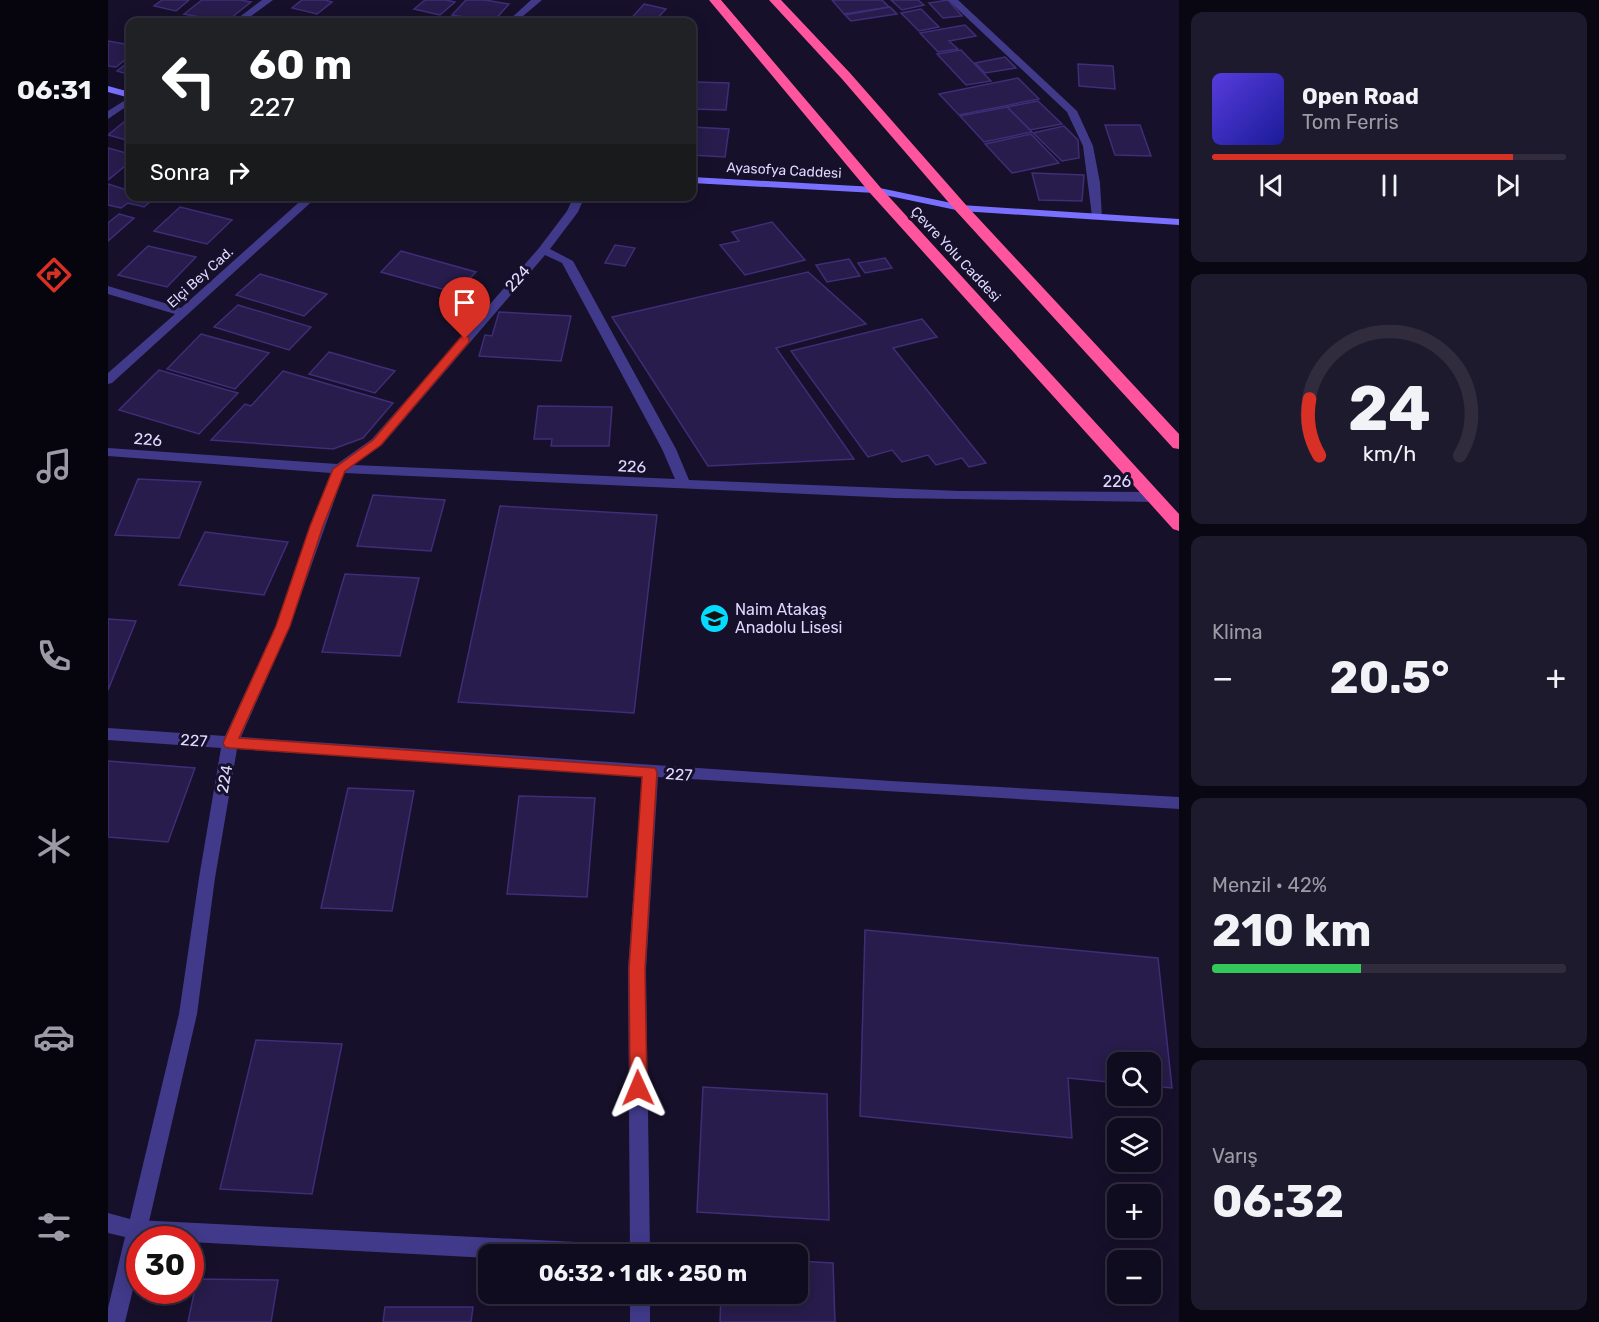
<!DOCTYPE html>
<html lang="tr">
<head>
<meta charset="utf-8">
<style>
	body { margin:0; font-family:Rubik,sans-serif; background:#1e1a2d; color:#f1f3f6; height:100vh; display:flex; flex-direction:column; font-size:22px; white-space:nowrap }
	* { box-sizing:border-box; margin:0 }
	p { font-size:20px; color:#9c9ba5 }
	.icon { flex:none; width:33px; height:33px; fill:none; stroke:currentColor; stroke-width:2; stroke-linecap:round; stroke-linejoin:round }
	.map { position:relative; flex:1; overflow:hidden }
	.sheet { display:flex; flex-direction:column; gap:12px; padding:12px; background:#090712; width:420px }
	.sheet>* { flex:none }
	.banner { position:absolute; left:18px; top:18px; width:570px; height:183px; border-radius:12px; box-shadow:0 3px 15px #0003,0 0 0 2px #302c3e; background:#202124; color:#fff; overflow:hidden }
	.tools { position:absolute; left:999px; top:1052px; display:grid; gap:12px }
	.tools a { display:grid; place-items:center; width:54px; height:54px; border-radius:12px; background:#100c20; box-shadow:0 3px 15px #0003,0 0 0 2px #302c3e; font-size:30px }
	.speed { position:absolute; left:18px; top:1226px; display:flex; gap:12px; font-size:30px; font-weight:700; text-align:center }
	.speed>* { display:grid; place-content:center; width:78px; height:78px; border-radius:50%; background:#100c20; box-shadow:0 3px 15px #0003,0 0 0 2px #302c3e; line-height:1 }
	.speed .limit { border:9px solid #d22; background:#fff; color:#111 }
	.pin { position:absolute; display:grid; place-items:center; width:51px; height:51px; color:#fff; margin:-62px -26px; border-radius:50% 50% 50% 0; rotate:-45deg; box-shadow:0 0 6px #0007 }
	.pin .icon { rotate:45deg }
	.me { position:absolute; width:66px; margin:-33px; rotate:359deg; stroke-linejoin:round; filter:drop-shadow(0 0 4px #0008) }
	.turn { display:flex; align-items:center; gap:21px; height:126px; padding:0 24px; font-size:27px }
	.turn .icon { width:78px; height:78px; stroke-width:2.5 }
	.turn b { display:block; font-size:42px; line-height:51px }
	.then { display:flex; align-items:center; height:57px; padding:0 24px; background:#0003; gap:12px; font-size:22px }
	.big { font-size:45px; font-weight:700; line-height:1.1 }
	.sheet .widget { flex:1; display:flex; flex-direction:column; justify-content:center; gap:9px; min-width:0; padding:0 21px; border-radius:12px; background:#1e1a2d }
	.sheet .dial { align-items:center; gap:0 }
	.dial svg { height:156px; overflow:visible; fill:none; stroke:#302c3e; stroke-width:7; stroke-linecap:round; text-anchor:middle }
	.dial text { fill:#f1f3f6; stroke:none }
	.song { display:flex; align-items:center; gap:18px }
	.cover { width:72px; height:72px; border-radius:9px; background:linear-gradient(135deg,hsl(250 70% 55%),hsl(240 70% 35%)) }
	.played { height:6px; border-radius:3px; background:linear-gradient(90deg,#d93025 85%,#302c3e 85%) }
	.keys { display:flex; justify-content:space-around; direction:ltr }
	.heat { display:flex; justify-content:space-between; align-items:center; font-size:33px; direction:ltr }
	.charge { height:9px; border-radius:4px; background:linear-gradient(90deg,#34c759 42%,#302c3e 0) }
	.trip { position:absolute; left:370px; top:1244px; width:330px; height:60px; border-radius:12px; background:#100c20; box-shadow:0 3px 15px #0003,0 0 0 2px #302c3e; font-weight:700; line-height:60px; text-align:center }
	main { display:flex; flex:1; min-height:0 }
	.dock { display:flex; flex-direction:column; width:108px; justify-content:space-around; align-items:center; background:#06050d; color:#9c9ba5 }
	.dock .icon { width:42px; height:42px }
	.dock .on { color:#d93025 }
	.dock b { font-size:27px; color:#f1f3f6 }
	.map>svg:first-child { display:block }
</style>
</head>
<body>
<main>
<nav class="dock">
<b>06:31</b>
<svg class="icon on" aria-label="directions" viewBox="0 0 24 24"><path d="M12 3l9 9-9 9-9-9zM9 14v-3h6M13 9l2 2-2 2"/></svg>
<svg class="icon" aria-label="music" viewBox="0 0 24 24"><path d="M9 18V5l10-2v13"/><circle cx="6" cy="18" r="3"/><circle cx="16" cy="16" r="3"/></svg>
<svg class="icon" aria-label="phone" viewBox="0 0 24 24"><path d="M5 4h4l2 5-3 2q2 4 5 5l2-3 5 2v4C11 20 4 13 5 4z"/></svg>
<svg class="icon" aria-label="climate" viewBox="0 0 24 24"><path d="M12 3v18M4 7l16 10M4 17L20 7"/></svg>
<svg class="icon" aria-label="car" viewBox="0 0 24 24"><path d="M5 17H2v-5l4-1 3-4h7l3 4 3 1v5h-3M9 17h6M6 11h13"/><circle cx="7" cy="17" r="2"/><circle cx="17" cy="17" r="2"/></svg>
<svg class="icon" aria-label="filters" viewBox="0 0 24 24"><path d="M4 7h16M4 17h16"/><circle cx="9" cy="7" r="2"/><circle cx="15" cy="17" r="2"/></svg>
</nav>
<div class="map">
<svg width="1071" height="1322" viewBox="0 0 1071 1322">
	<rect width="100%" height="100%" fill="#16102a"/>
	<g fill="#271c4b" stroke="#3f2d78" stroke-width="1.5">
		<polygon points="54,0 81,0 68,11 46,6"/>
		<polygon points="94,0 132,0 143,2 118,22 76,14"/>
		<polygon points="194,0 217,0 224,2 209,14 184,8"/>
		<polygon points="317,0 338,0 347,2 332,15 306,9"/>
		<polygon points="358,0 377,0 401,4 385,22 344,15"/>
		<polygon points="724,0 774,0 781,7 736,14"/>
		<polygon points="783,0 810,0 816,5 794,10"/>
		<polygon points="840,0 854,16 835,18 821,3"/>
		<polygon points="536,4 558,9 546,22 520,22"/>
		<polygon points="782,7 789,14 743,21 737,15"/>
		<polygon points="813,9 831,27 811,31 793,13"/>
		<polygon points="297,17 319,21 291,22"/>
		<polygon points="857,25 868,36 841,41 850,49 830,52 812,33"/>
		<polygon points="0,41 22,45 22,56 8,67 0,66"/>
		<polygon points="853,50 883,81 858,85 829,54"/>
		<polygon points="897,57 908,68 877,73 867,63"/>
		<polygon points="22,61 22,75 9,71"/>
		<polygon points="970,64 1005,66 1007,89 971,86"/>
		<polygon points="910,78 931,99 851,115 831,94"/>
		<polygon points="588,82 621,83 618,110 584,109"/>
		<polygon points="930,101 954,124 922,130 899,107"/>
		<polygon points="899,107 924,132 876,142 852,116"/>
		<polygon points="22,117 22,141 0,135"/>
		<polygon points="997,125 1032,125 1043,156 1007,155"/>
		<polygon points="956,126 970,140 971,158 954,161 925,133"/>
		<polygon points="584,127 621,129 617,157 584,155"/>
		<polygon points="923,134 951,163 904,173 877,144"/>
		<polygon points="0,148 22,154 22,162 0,180"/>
		<polygon points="924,173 976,175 974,201 931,200"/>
		<polygon points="0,184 22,191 22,196 48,197 36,207 20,203 13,208 0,205"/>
		<polygon points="72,207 124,220 99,244 46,231"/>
		<polygon points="11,214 26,218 0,241 0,223"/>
		<polygon points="664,222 697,260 637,275 612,245 631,241 624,232"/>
		<polygon points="507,245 527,248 517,266 497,263"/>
		<polygon points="40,246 88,257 59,287 10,275"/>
		<polygon points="293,251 368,272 348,293 273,272"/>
		<polygon points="777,258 784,268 757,273 750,263"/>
		<polygon points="741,259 752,276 719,282 708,265"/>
		<polygon points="700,272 758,324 668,348 746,459 600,466 504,317"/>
		<polygon points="152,274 219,294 196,316 128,295"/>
		<polygon points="130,305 203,327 181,350 106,327"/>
		<polygon points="391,312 463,316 453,361 371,356 377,335 384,336"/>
		<polygon points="814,319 829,337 785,348 878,463 861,467 854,458 828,465 820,455 794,462 784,450 760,457 683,351"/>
		<polygon points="93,334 161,353 127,389 59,369"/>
		<polygon points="221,352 287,371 267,393 201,374"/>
		<polygon points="51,370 119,390 130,393 91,434 11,410"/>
		<polygon points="175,371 285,403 255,438 225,449 103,440 137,404 143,406"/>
		<polygon points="430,406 504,407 501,446 443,446 444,439 426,439"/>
		<polygon points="30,479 93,482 71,538 7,535"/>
		<polygon points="265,495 337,500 323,551 249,546"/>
		<polygon points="392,506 549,515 526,713 350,702"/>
		<polygon points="97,532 180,542 156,595 71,585"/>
		<polygon points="237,574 311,578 292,656 214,652"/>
		<polygon points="0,619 28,621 0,690"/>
		<polygon points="0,761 87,768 60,842 0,837"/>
		<polygon points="240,788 306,791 284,911 213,908"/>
		<polygon points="411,796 487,798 479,897 399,894"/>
		<polygon points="757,930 1050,958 1064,1088 1042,1086 1042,1062 1010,1062 1010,1083 960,1078 964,1138 752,1116"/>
		<polygon points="148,1040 234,1044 204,1194 112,1189"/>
		<polygon points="595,1087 719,1094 721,1220 589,1212"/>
		<polygon points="690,1261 725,1263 727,1322 612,1322 613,1293 690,1293"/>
		<polygon points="89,1279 170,1280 163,1322 80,1322"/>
		<polygon points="277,1307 365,1307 363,1322 275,1322"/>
	</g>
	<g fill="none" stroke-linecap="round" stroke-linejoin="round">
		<polygon fill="#413a8a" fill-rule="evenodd" points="28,1220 508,1244 515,1247 518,1254 381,1254 381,1258 82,1242 82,1239 28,1240 21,1237 18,1230 21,1223"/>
		<g fill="#413a8a" fill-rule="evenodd">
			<polygon points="154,0 165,0 135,22 125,22"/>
			<polygon points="423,0 434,0 408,22 399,22"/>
			<polygon points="840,0 850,0 969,111 985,146 992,183 994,218 990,219 984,216 975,146 959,112"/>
			<polygon points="22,97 22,104 0,119 0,111"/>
			<polygon points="198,196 210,196 4,383 0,384 0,373 67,314 0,294 0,286 73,308"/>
			<path d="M466,196H477L470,212L442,249L465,261L568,449L581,480L852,491L1048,492L1055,497L1048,502L787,498L236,473L182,626L133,737L783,781L1071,797V809L550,777L538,969L542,1254H522L520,969L534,776L129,749L107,878L89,1014L37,1239H32V1261L17,1322H0V1308L17,1237L0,1233V1213L22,1219L71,1014L91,878L113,748L0,740V728L117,736L168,626L223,473L0,456V448L229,464L264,439L431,248L459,211ZM437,255L454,263L554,449L567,479L246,465L274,445Z"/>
			<rect x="522" y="1293" width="20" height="29"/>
		</g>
		<g fill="#7a70ff" fill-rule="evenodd">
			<polygon points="0,86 22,92 22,98 0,92"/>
			<polygon points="584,177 767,187 853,205 1071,219 1071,225 853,211 767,193 584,183"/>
		</g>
		<g fill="#ff549e" fill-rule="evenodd">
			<polygon points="601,0 613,0 772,187 1071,514 1071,531 1065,529 762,193"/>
			<polygon points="661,0 673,0 742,73 858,205 1071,434 1071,449 1065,448 848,211 734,79"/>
		</g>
	</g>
	<polygon fill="#d93025" stroke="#8d1f18" stroke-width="1.5" points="357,336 361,337 361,342 273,445 237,471 215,526 182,626 131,738 547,768 549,772 537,969 539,1088 536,1093 530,1096 524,1093 522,1088 521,969 534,777 122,748 117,747 115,743 168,626 202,526 225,469 265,440 353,337"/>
	<defs>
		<symbol id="school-disc" viewBox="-11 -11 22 22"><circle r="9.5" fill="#05dbff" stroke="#16102a"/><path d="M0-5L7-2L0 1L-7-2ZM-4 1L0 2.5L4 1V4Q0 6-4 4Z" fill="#111"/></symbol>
	</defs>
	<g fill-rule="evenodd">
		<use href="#school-disc" x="590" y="602" width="33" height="33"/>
	</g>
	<g text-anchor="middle" stroke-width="6" stroke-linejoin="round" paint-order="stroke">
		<g font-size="14" fill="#dfd9ff" stroke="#16102a">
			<text transform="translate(676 170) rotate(3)" y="5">Ayasofya Caddesi</text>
			<text transform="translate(848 254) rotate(47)" y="5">Çevre Yolu Caddesi</text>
			<text transform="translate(92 277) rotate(-42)" y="5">Elçi Bey Cad.</text>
		</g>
		<g font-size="16" fill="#dfd9ff" stroke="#16102a">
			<text transform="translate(409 278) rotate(-48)" y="6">224</text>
			<text transform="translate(40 439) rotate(5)" y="6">226</text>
			<text transform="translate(524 466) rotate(3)" y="6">226</text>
			<text x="1009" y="487">226</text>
			<text transform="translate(86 740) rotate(4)" y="6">227</text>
			<text transform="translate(571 774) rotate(4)" y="6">227</text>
			<text transform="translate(116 779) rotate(-80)" y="6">224</text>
		</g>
		<g font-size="16" fill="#dfd9ff" stroke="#16102a" text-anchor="start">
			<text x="627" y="615">Naim Atakaş<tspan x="627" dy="18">Anadolu Lisesi</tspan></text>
		</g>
	</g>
</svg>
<div class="tools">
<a><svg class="icon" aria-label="search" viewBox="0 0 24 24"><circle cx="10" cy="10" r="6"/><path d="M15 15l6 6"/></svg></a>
<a><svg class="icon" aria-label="layers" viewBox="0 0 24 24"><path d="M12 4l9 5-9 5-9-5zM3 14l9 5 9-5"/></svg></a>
<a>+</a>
<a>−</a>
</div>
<div class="speed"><div class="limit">30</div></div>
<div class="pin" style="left:357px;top:339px;background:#d93025"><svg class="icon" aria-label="arrive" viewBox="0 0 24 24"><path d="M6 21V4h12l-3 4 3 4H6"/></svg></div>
<svg class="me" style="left:530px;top:1088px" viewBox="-20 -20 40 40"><path d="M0-17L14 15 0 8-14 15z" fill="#d93025" stroke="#fff" stroke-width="4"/></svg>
<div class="trip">06:32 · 1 dk · 250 m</div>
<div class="banner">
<div class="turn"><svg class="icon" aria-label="left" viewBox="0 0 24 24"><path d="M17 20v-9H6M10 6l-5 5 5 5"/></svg><div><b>60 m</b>227</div></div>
<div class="then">Sonra<svg class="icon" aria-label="right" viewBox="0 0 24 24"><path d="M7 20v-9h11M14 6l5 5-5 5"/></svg></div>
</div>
</div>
<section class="sheet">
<div class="widget">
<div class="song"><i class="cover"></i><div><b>Open Road</b><p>Tom Ferris</p></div></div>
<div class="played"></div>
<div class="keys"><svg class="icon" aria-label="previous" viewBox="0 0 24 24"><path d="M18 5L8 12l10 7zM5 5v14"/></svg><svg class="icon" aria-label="pause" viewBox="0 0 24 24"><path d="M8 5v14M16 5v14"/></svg><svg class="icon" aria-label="next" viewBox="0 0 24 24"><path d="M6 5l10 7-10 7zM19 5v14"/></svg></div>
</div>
<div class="widget dial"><svg viewBox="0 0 100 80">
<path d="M14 69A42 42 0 1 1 86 69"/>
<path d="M14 69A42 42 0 0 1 9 40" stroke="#d93025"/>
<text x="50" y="56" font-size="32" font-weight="700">24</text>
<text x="50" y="72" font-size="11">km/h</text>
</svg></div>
<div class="widget"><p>Klima</p>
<div class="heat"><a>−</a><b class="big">20.5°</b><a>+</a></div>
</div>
<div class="widget"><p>Menzil · 42%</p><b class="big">210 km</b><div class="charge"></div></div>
<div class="widget"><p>Varış</p><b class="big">06:32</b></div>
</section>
</main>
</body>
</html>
